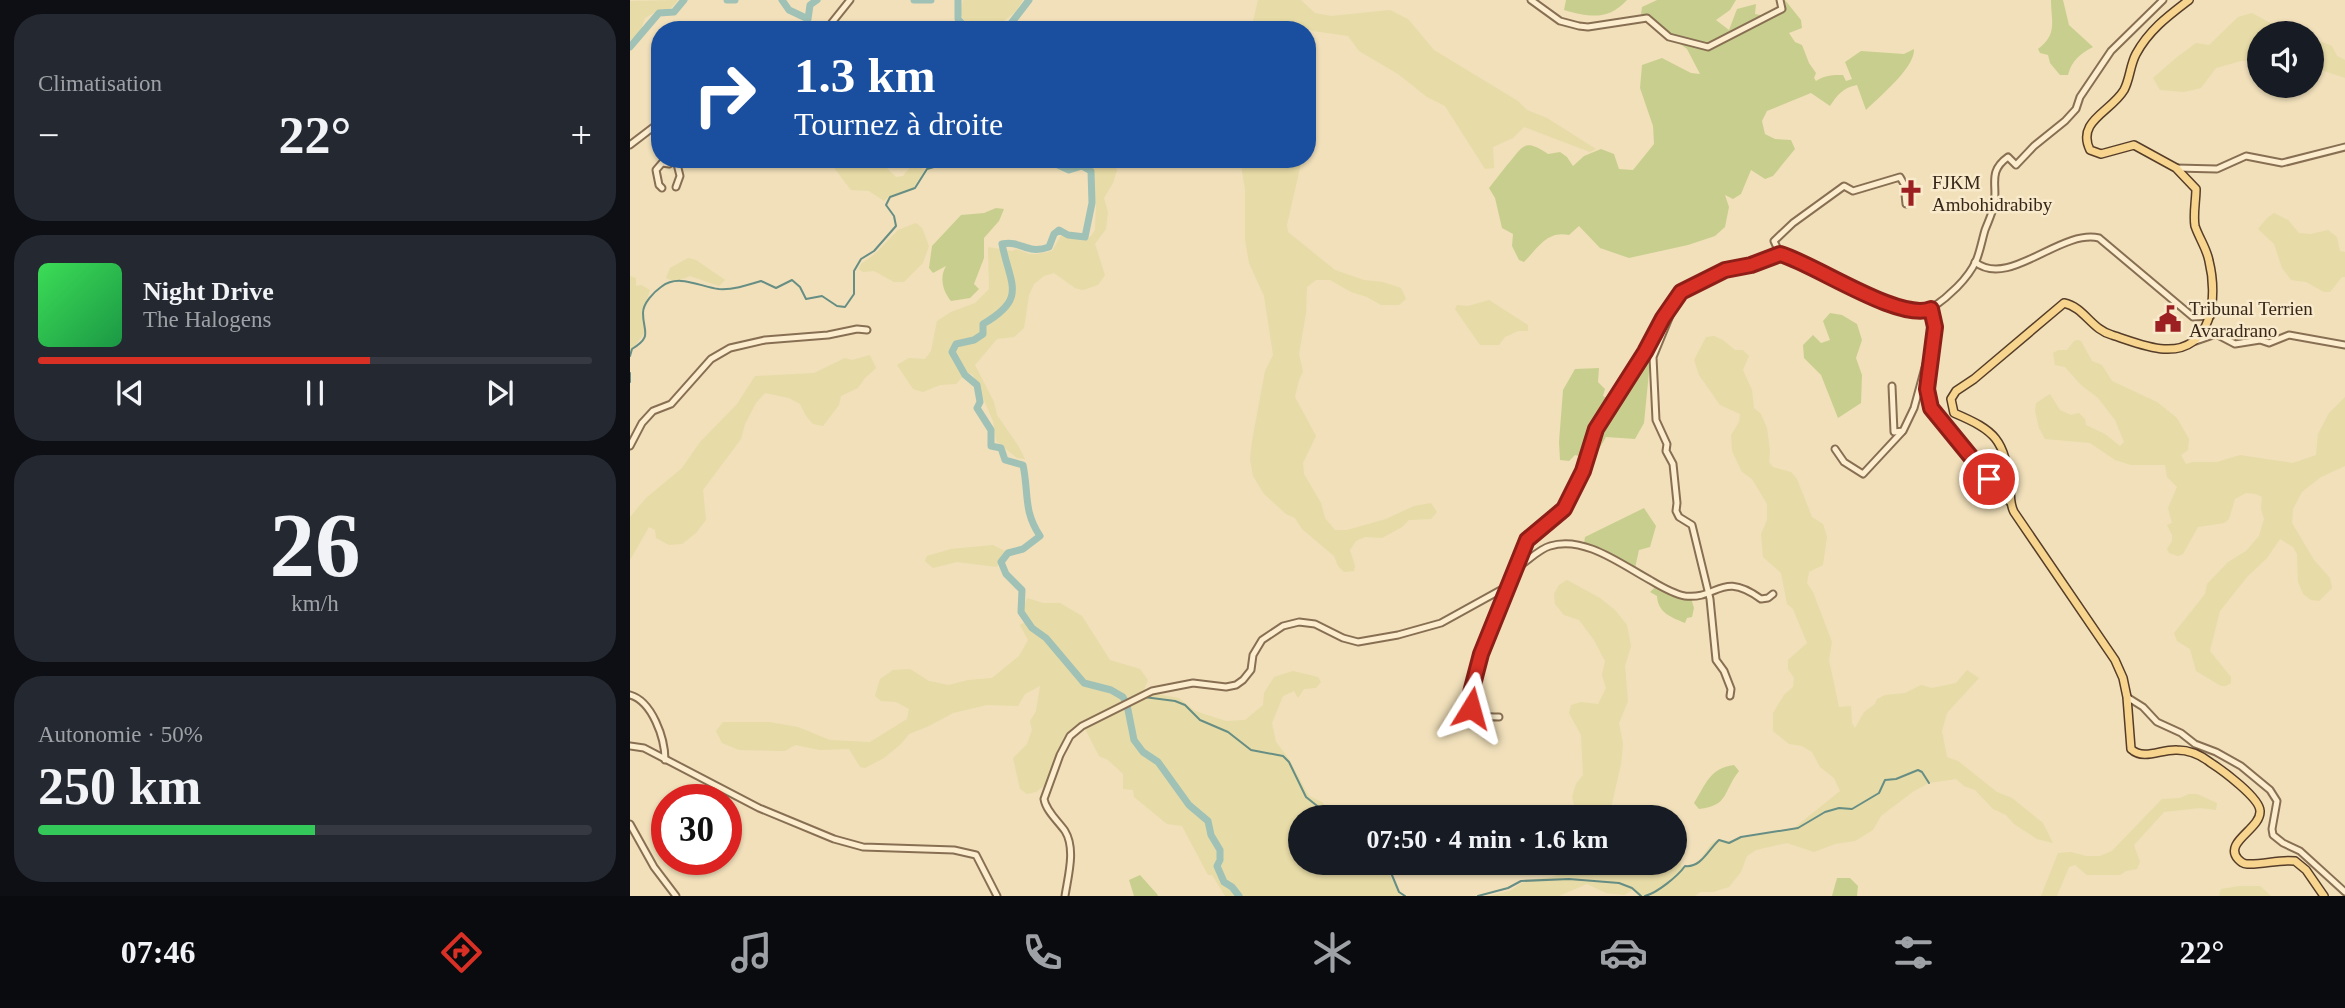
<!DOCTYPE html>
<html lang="fr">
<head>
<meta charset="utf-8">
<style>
	body { margin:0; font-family:Georgia,serif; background:#242831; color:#f1f3f6; height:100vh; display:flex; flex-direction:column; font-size:26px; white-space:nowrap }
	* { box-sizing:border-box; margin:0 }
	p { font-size:23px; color:#9ea1a6 }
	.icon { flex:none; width:38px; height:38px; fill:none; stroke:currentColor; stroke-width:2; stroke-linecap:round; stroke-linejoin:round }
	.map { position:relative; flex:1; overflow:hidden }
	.drawer { display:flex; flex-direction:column; gap:14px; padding:14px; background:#0d0f14; width:630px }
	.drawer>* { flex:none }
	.banner { position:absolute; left:21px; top:21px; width:665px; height:147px; border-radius:28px; box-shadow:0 2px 5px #0004; background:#1a4fa0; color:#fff; overflow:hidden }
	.controls { position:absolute; left:1617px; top:21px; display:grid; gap:14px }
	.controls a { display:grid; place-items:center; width:77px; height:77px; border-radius:50%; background:#171b24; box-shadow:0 2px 5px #0004; font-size:35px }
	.speed { position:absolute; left:21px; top:784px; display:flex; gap:14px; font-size:35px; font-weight:700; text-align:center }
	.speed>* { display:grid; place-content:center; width:91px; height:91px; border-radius:50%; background:#171b24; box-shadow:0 2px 5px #0004; line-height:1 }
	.speed .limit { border:10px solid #d22; background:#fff; color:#111 }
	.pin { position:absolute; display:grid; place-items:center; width:60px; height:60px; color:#fff; margin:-30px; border:4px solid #fff; border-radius:50%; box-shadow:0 2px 7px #0007 }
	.me { position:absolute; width:77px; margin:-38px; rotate:8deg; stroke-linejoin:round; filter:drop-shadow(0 0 5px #0008) }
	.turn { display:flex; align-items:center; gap:24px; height:147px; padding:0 28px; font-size:32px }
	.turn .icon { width:91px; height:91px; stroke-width:2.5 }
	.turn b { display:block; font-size:49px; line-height:60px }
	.big { font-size:52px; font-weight:800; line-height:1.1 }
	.drawer .tile { flex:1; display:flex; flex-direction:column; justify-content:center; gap:10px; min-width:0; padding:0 24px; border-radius:28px; background:#242831 }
	.drawer .dial { align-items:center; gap:0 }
	.dial b { font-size:91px; line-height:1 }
	.song { display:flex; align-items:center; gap:21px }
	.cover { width:84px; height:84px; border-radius:10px; background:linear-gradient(135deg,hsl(130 70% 55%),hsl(140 70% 35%)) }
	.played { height:7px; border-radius:4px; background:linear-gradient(90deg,#d93025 60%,#363941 60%) }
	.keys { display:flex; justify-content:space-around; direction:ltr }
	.heat { display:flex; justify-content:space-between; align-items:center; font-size:38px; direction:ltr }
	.charge { height:10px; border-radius:5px; background:linear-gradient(90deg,#34c759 50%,#363941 0) }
	.trip { position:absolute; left:658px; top:805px; width:399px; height:70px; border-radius:35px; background:#171b24; box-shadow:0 2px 5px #0004; font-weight:800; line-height:70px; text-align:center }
	.tab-bar { display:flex; height:112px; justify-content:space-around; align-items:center; background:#090b0e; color:#9ea1a6 }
	.tab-bar .icon { width:49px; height:49px }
	.tab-bar .selected { color:#d93025 }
	.tab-bar b { font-size:32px; color:#f1f3f6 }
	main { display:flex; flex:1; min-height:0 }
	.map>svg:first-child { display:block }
</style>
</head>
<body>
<main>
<section class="drawer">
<div class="tile"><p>Climatisation</p>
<div class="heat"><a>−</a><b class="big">22°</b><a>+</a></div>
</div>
<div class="tile">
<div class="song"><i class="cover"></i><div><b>Night Drive</b><p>The Halogens</p></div></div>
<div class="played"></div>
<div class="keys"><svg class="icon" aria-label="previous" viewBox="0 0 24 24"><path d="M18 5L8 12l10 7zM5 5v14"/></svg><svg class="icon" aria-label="pause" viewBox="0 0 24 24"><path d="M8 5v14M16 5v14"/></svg><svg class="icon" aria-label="next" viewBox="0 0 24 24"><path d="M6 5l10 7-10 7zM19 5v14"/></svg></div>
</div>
<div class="tile dial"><b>26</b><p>km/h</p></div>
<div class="tile"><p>Autonomie · 50%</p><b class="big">250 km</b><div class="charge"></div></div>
</section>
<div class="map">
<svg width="1715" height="896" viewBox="0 0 1715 896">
	<rect width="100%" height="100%" fill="#f1e0ba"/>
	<g fill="#e7dba7">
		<polygon points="48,0 41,8 27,11 15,18 10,32 0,40 0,1"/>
		<polygon points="333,0 393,0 385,12 369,25 356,30 335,22 330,13"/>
		<polygon points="628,0 671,0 685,13 701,16 760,10 778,19 804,50 888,101 897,110 917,118 966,149 960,152 894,127 883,138 863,147 864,168 855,169 815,106 797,97 768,74 729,51 718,36 683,31 673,26 662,30 621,30"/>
		<polygon points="1622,13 1659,33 1629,33 1629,60 1611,61 1586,68 1571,88 1554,92 1530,90 1523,78 1547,57 1566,43 1579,45 1608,17"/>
		<polygon points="1682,38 1702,46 1707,56 1715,60 1715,78 1682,67"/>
		<polygon points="193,159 242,159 254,165 266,177 273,176 286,161 294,171 282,190 259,196 254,201 239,191 221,190 202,165"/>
		<polygon points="422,159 481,159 487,170 483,183 474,198 478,212 476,229 465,244 475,275 468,285 453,290 445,288 424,273 414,276 404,284 399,295 394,328 384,337 367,339 345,365 364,402 367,415 389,447 395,459 387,458 366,441 363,421 343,375 337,372 326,384 310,385 293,392 283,389 267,365 279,358 295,359 301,351 307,321 321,312 345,303 359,289 358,247 382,251 386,249 400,254 407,254 422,251 432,234 454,241 461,236 465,230 466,205 464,191 465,179 461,167 454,163 441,165"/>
		<polygon points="610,159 672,159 657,225 658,232 705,270 734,280 753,282 771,288 776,299 769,305 751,305 737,297 721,292 700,280 686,280 677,287 676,313 669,354 673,372 669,380 665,397 686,436 673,463 674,474 691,503 695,518 705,530 717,530 756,519 784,506 801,503 807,512 801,519 779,520 772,527 752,538 735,537 726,541 720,550 725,566 724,571 714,572 708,566 704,556 672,529 665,518 656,514 634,494 623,476 620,459 622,441 635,371 643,355 634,296 619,263 615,240 615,190"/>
		<polygon points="1644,213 1658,220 1669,233 1681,234 1698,230 1707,237 1710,251 1715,252 1715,277 1712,277 1700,292 1694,292 1676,282 1661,280 1652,268 1644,244 1628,229 1637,218"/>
		<polygon points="286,223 292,228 299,246 293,263 274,282 264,282 244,271 233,272 229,269 231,264 245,254 268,230"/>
		<polygon points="58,258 66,260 95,280 89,286 60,276 45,282 36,278 40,268"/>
		<polygon points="0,276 6,278 6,286 11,285 20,290 12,314 16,331 0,352"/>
		<polygon points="859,300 898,325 898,331 888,331 875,337 869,345 850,345 825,309 827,305 838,306"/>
		<polygon points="1084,336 1093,340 1105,350 1113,350 1119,356 1113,370 1122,390 1124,408 1131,414 1137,428 1140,451 1139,462 1143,467 1161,472 1167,479 1182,517 1193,524 1197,537 1193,565 1179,572 1177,583 1183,592 1202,642 1199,660 1209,707 1221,706 1222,723 1225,728 1234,712 1245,704 1247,699 1255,695 1275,693 1291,685 1302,688 1326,683 1337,670 1349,678 1317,713 1312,731 1317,757 1328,761 1367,792 1382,798 1413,823 1423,843 1407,839 1384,824 1376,815 1363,809 1345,790 1334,786 1326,779 1299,783 1284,791 1251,816 1243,830 1225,841 1205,844 1184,852 1157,843 1126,850 1117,856 1111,872 1099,887 1083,892 1070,892 1065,896 1009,896 1003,890 994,895 976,893 957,884 929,896 858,896 880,891 896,880 922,877 946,868 971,863 1045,863 1045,838 1049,842 1051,867 1064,864 1071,858 1081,844 1088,839 1098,841 1164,828 1210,791 1204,778 1190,767 1182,752 1172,746 1159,744 1143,731 1143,713 1154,695 1163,687 1164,678 1158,669 1158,660 1177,643 1163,609 1157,604 1151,573 1133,557 1131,534 1137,520 1137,504 1122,479 1112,472 1102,451 1101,435 1109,422 1110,414 1090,405 1069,375 1064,360 1076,337"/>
		<polygon points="1448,340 1451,341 1462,361 1472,365 1482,381 1527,402 1547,418 1559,439 1558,450 1551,455 1556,464 1562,462 1587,462 1610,455 1663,463 1686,455 1688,434 1699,413 1715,397 1715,466 1691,477 1672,492 1663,509 1662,523 1684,560 1700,578 1702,588 1689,601 1681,600 1673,594 1668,582 1667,554 1663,547 1650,539 1637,558 1617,577 1590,611 1580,651 1601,677 1601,683 1596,686 1591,686 1566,671 1560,649 1547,641 1544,633 1575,594 1577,584 1598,562 1616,551 1629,536 1634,519 1631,509 1632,497 1626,494 1616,493 1605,499 1599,519 1594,523 1568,527 1553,554 1548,556 1539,553 1537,549 1542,541 1542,535 1537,525 1542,523 1538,508 1547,487 1537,477 1535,465 1501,465 1485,460 1460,443 1415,439 1409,428 1405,411 1406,403 1420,394 1430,410 1441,415 1449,413 1455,419 1456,425 1475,434 1490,446 1494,442 1485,420 1468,398 1451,385 1435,367 1425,365 1423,353 1428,350 1437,350 1444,341"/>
		<polygon points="240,355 246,368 235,378 228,388 211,396 209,405 193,426 183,424 176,416 170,404 159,398 135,393 126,403 115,424 111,439 73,490 76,520 66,533 52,544 39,545 26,538 25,530 19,527 0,560 0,517 16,498 52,468 70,442 107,404 125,376 184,373 215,358 222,360"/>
		<polygon points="363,545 375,551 367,567 327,562 303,568 295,561 297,556 321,549"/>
		<polygon points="937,580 970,598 985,610 997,625 1001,646 995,666 998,701 989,723 993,744 991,764 979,817 947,817 942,797 946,784 953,775 951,735 939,713 941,705 951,702 968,704 976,688 972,675 975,661 964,640 949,620 934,615 925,604 924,594 929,585"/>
		<polygon points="397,598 413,603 430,603 452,616 480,660 510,669 518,680 514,690 487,707 456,722 434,743 415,785 406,792 397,794 390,789 383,758 397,744 402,730 400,721 406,711 410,686 395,694 388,706 357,705 323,713 299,726 279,734 271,744 254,758 235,768 230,767 219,749 190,750 165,745 155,751 109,750 92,743 86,731 93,722 139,722 168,727 200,740 240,742 277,719 279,709 266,702 251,701 245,696 250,679 263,670 280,669 299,681 319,685 338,680 362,678 389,656 398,640 390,625 399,620 393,608"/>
		<polygon points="663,671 688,677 691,682 686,688 674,689 668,698 664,691 653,696 642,723 646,742 659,759 679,796 692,802 704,817 670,817 670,863 744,863 759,874 771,896 595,896 582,875 578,875 552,826 537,824 504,797 503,790 493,789 493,774 478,760 469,756 454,727 521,693 549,698 565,711 596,721 615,720 633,705 634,693 644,677"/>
		<polygon points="1559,794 1567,794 1587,803 1586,810 1570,808 1534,812 1504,845 1510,862 1507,869 1496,871 1490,875 1457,875 1445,865 1439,867 1427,896 1411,896 1428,853 1441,852 1456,856 1470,856 1482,851 1532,799 1550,798"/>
		<polygon points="1609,886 1630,886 1641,896 1589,896 1591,889"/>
	</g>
	<g fill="#c8cf8e">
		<path d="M936,0H997C978,21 959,17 934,10Z"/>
		<path d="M1027,0H1106L1100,10L1086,20L1099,30L1107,9L1126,4L1125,14L1141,17L1156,10L1155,0L1171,20L1172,28L1159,33L1165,42L1172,45L1179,63L1186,73L1184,78L1186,81C1195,75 1203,75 1213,75L1216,81L1222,79L1215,62L1231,51L1274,54L1284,49C1285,68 1250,96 1236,110L1227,85C1213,88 1208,94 1200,106L1181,93L1137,111L1132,121L1135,134L1145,139L1161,140L1165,149L1143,176L1135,179L1121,170L1111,194L1103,199L1095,195L1099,207L1095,227L1085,236L1058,245L999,258L970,248L949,226L939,235C917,230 908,248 894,262L889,260L882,246L883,234L872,228L865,198L859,188C865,180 871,173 877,165C893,147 893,137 918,154L930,152L937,157L943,166L954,156L971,149L984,154L989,169L1003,170L1024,144L1023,126L1010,88L1012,65L1032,58L1061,73L1070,74L1057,49L1011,14L1012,7Z"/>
		<path d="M1421,0H1433L1439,25L1463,47C1450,54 1442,60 1438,75H1430L1420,63L1418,55L1410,53L1408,49C1428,34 1421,22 1421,0Z"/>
		<path d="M366,208L374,209L369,221L354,238V258L344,284L349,289L340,298L321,301C313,291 309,278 316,266L303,273L299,268L302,246L331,215L354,213Z"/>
		<polygon points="1200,313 1212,315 1227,324 1232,340 1226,358 1232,375 1231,403 1208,418 1191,375 1174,358 1173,345 1183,335 1191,343 1200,340 1193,321"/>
		<polygon points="1015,360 1020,362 1014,423 1005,439 976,437 969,449 961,450 951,462 949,456 945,455 939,461 930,460 929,442 933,390 945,369 969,368 968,382 975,389 973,396 979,399"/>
		<polygon points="1014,508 1026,526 1020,547 1009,550 1005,568 954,543 955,537"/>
		<path d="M1025,587L1048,597L1061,598L1064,608L1062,617L1057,618L1055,623C1041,617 1028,613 1027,596L1020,592Z"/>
		<path d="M1104,765L1109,771C1093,791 1099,806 1069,809L1064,803C1076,784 1080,768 1104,765Z"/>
		<polygon points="510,875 527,894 528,896 504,896 499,880"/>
		<polygon points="1207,878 1220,878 1228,886 1227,896 1202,896"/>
	</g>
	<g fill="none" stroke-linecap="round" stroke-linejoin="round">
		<g stroke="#668e84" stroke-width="2">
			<path d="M0,356L2,349C23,336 13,332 13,313C13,303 24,292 31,287C49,273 70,287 89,289C103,290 118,285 131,281L146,288L162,280L170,287L176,299L192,296L207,306L215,307L224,294V271L231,259L244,251L266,226L264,216L256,205L260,197L285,188L297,169L331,159"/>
			<polyline points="0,373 0,382"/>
			<polyline points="514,697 545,701 555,705 570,720 598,732 621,750 653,756 659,762 676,797 701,817"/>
			<polyline points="748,863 759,868 769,892 775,896"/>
			<polyline points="848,896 878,888 891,881 939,879 989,883 1002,888 1011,896"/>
			<path d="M1015,896C1027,893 1048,876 1055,866C1071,868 1078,850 1089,840L1099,843L1111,837L1168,828L1195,812L1209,808L1222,809L1249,793L1255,780L1266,779L1288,770L1292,772L1299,783"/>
		</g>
		<g stroke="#9fc1b6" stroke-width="7">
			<polyline points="97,0 105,0"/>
			<polyline points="152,0 159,10 178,19 180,5 187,0"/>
			<polyline points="284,0 301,0"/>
			<polyline points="328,0 328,19 338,30"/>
			<polyline points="376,30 399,0"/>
			<polyline points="0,47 29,13 44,12 54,0"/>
			<path d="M415,159L439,170L452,166L461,171L462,203L455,237L438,235L429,230L424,234L419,247C396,255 392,240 372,244C380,285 398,298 353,324V334L344,340L326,344L322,352L335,375L347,385L350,402L347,408L361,430V446L371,448L375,460L393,465C399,493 393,511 410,536L393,549L378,553L371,562L376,574L392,590L391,612L402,628L416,638L454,683L481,690L493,697L497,705L504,740L513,752L528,762L559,805L578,821L581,835L590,850V860L587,866L594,882L602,887L609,896"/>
		</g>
		<defs>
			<g id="minor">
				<polyline points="901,0 930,21 949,26 958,27 1017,18 1039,37 1078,47 1152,9 1150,0"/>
				<polyline points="196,30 220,0"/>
				<polyline points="0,145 30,122"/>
				<polyline points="1546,168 1587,169 1616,156 1652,163 1715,147"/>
				<polyline points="46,187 50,176 46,160"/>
				<polyline points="32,188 29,185 26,170 32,163 39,164 48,159"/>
				<polyline points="1150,254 1144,241 1163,223 1214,186 1223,191 1270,177 1274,184 1276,204"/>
				<path d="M1345,262C1379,289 1430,229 1469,238L1563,317L1581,316"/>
				<polyline points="1301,309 1305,327 1297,389 1301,408 1379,502"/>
				<polyline points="1041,313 1023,357 1026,420 1037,444 1036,451 1043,464 1047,503 1046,511 1049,517 1062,525 1080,599 1086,660 1094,671 1101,689 1100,696"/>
				<polyline points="1566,341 1586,334 1605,344 1630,340 1639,343 1659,335 1715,345"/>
				<polyline points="1262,386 1264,432 1273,431 1284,408 1296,364"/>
				<polyline points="0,446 12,423 23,411 41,404 81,359 100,348 135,340 198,335 227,329 237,330"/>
				<polyline points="1205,449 1214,462 1233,474 1272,432"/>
				<path d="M888,567C898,561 909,549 920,546C954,535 992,565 1020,580C1030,586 1043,594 1055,596C1088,600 1091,570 1131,599L1138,598L1143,594"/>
				<path d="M0,695C22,701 35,738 35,760"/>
				<polyline points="1497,697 1513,707 1527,722 1551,733 1565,744 1586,752 1611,766 1640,790 1647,801 1642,829 1643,835 1653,843 1670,851 1715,892"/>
				<path d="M869,717C859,717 845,717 840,706C834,691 869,605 877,588"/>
				<polyline points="0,746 14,748 129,808 204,839 233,847 324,850 346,855 367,896"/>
				<polyline points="0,824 24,867 46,896"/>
				<path d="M435,896C438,876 446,849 435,831C428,821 416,811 414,799L430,755L440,736L452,726L522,691L563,683L596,687L606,685L613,680L621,670L623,655L632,640L653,626L669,622L685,624L713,638L728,642L768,635L811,623L878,586L897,540L934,509L953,471L966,429L1051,292L1095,270L1121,265L1150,254C1179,262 1277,326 1302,308C1318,297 1338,279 1346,261C1350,252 1352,240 1355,230C1358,222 1362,214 1364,205C1368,185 1357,172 1378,157L1386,165L1404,146L1435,121L1446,109L1450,97L1481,51L1533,0"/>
			</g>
			<path id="major" d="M1559,0C1538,16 1519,30 1506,54C1500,65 1500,79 1494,90C1481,112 1446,121 1460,150L1471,154L1504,145L1546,168L1566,189C1566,200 1563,215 1565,226C1569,238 1577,249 1579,261C1588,297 1583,352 1534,349C1517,348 1498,340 1482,335C1462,330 1454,307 1434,303L1344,379L1326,391L1321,399L1324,413C1366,431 1374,439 1380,486C1381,496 1379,502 1384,512L1485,660L1493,678L1497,697L1501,749C1514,761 1531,749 1547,750C1559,750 1571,755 1581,763C1592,770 1630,798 1630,811C1631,829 1593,842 1608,859C1611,862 1613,864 1617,864C1633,865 1649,859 1665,861L1676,870L1694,896"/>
		</defs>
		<use href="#minor" stroke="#886f53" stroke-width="9"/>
		<use href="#major" stroke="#553d29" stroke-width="10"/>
		<use href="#minor" stroke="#fbedce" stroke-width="5"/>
		<use href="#major" stroke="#f8d58e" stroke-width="7"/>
	</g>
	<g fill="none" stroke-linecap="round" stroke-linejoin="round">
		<defs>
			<path id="route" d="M841,708L839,700L851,654L897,540L934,509L953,471L966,429L1015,352L1033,318L1051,292L1095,270L1121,265L1150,254C1183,263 1269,322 1301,309L1305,327L1297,389L1301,408L1359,479"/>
		</defs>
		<use href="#route" stroke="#8d1f18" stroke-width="18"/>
		<use href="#route" stroke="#d93025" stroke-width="12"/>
	</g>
	<defs>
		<symbol id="church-bare" viewBox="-9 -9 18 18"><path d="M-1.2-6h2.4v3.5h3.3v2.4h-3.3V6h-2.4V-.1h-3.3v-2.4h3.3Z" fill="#9c1f22" stroke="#f8eaca" stroke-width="2.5" paint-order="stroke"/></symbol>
		<symbol id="civic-bare" viewBox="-9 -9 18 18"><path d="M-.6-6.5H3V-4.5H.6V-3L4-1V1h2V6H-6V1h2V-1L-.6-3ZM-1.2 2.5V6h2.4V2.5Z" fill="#9c1f22" stroke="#f8eaca" stroke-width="2.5" paint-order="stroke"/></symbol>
	</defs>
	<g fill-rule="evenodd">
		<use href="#church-bare" x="1262" y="174" width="38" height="38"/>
		<use href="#civic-bare" x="1519" y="300" width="38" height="38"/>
	</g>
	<g text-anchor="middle" stroke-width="5" stroke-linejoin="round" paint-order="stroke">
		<g font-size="19" fill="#36271a" stroke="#f8eaca" text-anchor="start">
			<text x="1302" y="189">FJKM<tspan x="1302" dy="22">Ambohidrabiby</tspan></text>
			<text x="1559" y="315">Tribunal Terrien<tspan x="1559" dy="22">Avaradrano</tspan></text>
		</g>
	</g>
</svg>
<div class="controls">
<a><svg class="icon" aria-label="sound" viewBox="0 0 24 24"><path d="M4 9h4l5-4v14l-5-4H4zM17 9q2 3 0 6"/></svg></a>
</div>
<div class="speed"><div class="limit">30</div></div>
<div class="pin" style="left:1359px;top:479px;background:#d93025"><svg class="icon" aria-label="arrive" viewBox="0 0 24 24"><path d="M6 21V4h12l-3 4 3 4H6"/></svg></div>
<svg class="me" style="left:841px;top:708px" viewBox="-20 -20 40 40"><path d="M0-17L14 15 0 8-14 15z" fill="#d93025" stroke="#fff" stroke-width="4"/></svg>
<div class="trip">07:50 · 4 min · 1.6 km</div>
<div class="banner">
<div class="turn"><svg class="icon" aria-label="right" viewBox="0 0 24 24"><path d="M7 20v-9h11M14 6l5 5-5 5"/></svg><div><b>1.3 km</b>Tournez à droite</div></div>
</div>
</div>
</main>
<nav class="tab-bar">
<b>07:46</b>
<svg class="icon selected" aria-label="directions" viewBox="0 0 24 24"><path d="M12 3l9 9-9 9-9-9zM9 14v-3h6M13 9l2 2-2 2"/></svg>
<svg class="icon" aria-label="music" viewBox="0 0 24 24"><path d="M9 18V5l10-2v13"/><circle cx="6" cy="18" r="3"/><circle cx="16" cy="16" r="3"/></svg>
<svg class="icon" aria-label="phone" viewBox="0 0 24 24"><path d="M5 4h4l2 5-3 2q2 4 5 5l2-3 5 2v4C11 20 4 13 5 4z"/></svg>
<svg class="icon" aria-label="climate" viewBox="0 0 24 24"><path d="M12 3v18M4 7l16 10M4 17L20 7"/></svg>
<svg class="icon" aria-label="car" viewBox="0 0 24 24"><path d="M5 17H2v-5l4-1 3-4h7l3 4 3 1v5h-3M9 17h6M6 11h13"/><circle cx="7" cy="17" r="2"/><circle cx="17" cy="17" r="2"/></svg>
<svg class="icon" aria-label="filters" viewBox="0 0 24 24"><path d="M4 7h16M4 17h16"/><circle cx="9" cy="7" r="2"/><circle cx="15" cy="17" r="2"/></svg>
<b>22°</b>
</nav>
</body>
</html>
